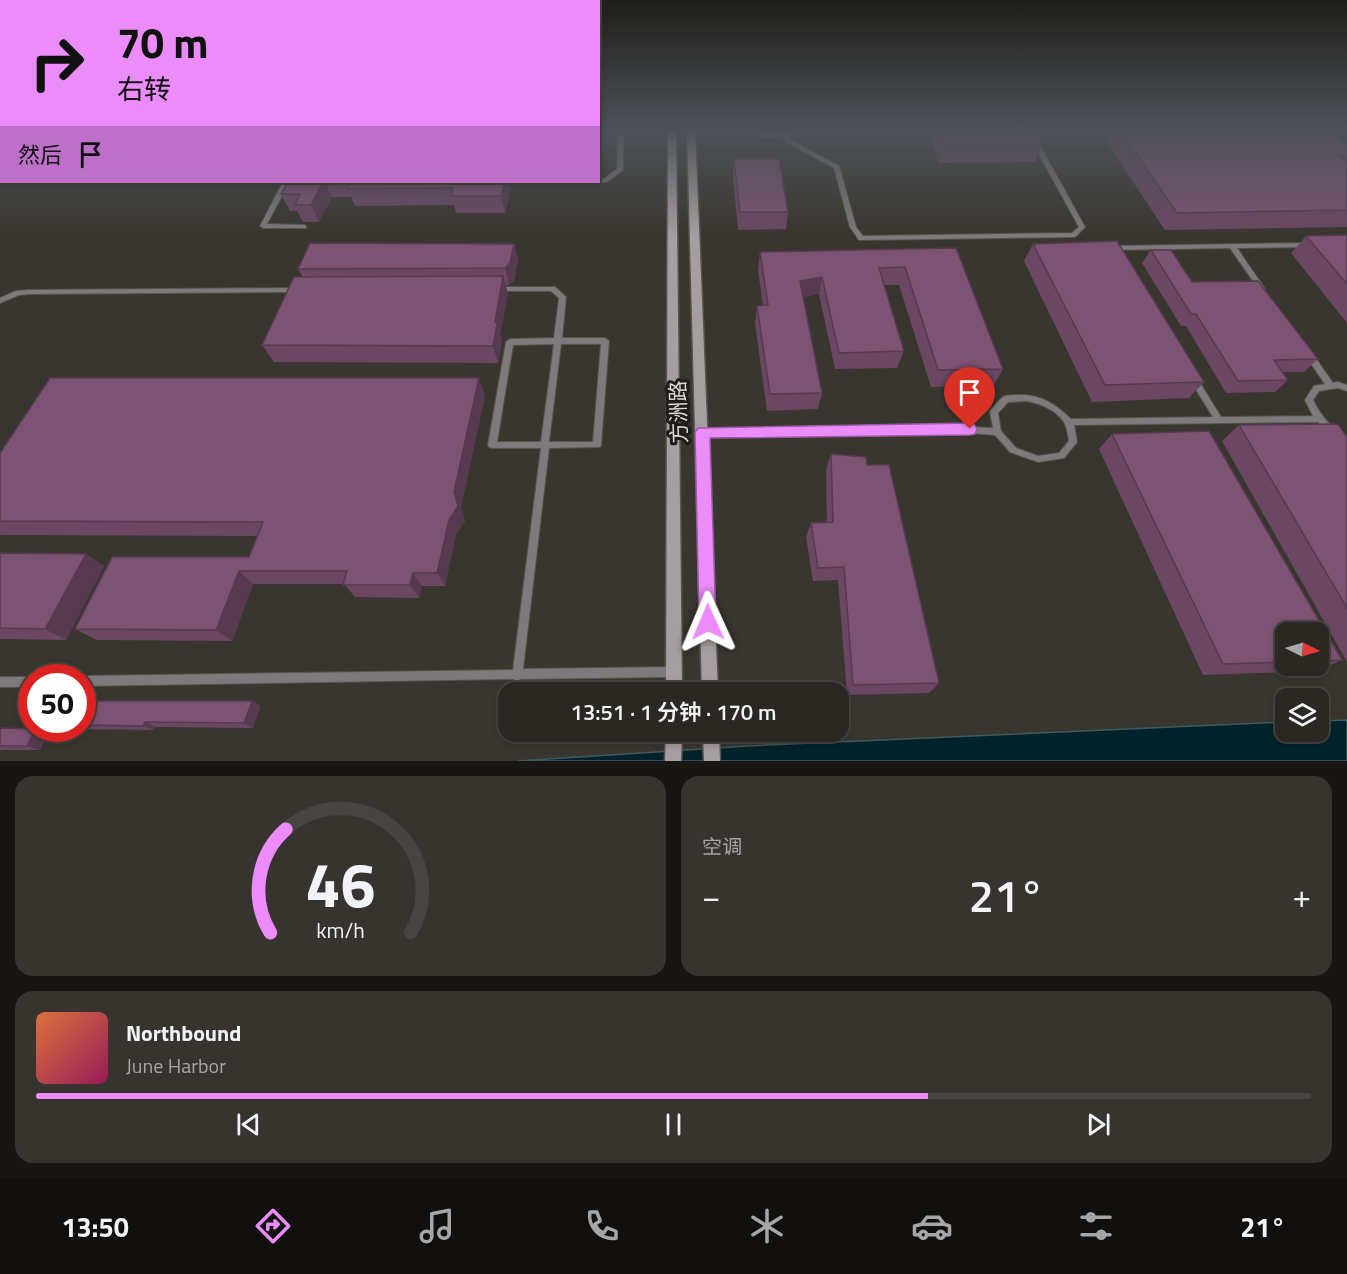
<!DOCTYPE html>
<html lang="zh">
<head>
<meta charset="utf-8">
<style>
	body { margin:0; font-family:"Titillium Web","Noto Sans SC",sans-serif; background:#373430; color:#f1f3f6; height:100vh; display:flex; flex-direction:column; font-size:22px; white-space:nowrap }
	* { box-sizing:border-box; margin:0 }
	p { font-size:20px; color:#a6a6a6 }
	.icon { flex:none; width:33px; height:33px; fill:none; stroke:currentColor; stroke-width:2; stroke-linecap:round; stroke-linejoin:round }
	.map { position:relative; height:761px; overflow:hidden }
	.drawer { display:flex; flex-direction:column; gap:15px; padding:15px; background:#181613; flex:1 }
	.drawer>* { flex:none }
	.top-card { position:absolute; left:0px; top:0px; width:600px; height:183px; box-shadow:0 3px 9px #0003,0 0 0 2px #474441; background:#ec8cfa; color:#111; overflow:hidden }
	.needle { width:39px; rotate:95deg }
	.fabs { position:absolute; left:1275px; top:622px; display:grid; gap:12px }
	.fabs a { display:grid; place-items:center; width:54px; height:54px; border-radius:12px; background:#2b2823; box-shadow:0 3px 9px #0003,0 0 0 2px #474441; font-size:30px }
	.speed { position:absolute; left:18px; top:664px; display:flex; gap:12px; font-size:30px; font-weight:700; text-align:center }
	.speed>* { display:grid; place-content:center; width:78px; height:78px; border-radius:50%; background:#2b2823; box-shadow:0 3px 9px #0003,0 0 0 2px #474441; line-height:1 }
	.speed .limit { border:9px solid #d22; background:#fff; color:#111 }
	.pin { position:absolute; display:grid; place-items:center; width:51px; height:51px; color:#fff; margin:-62px -26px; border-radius:50% 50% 50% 0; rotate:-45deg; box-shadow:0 0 6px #0007 }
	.pin .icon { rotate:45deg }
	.me { position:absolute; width:66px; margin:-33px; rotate:359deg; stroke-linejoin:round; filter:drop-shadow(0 0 4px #0008) }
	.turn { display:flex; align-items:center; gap:21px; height:126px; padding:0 18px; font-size:27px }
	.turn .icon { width:78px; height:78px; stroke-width:2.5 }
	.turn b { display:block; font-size:42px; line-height:51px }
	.then { display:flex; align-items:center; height:57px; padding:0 18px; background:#0003; gap:12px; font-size:22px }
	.big { font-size:45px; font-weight:600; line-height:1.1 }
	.drawer .widget { flex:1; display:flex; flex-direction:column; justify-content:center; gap:9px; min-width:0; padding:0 21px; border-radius:18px; background:#373430 }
	.drawer .dial { align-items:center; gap:0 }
	.dial svg { height:156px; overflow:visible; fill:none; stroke:#474441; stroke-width:7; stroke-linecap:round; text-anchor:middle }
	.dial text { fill:#f1f3f6; stroke:none }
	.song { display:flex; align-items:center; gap:18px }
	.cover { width:72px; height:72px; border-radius:9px; background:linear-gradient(135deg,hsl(20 70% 55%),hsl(330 70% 35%)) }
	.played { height:6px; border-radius:3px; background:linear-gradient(90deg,#ec8cfa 70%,#474441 70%) }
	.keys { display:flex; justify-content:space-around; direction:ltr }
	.heat { display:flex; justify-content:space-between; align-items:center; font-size:33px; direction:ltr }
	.drawer .tiles { flex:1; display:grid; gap:15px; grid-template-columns:1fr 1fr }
	.widget:last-child { grid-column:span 2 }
	.trip { position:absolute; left:498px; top:682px; width:351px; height:60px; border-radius:18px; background:#2b2823; box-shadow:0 3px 9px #0003,0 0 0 2px #474441; font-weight:600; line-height:60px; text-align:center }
	.menu { display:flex; height:96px; justify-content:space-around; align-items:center; background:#11100e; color:#a6a6a6 }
	.menu .icon { width:42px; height:42px }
	.menu .current { color:#ec8cfa }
	.menu b { font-size:27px; color:#f1f3f6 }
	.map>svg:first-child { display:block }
</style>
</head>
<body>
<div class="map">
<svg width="1347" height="761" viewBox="0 0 1347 761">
	<rect width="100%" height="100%" fill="#39362f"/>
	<polygon fill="#00232b" stroke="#425a5e" stroke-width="1.5" points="1347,720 1347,761 518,761 748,746 1285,722 1286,732 1318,732 1319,721"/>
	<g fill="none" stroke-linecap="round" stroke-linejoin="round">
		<defs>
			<g id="service">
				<polygon points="618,129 624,129 623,170 607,182 595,182 598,182 598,179 604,179 617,169"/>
				<polygon points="755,129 760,129 764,134 790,132 793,129 798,129 794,135 789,136 790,140 839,166 856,227 863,236 1072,233 1079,227 1025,129 1031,129 1085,227 1076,236 1074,237 859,240 850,227 834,168 786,142 783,136 762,138 760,137"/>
				<polygon points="283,182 289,182 267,224 304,225 306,226 306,228 263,228 260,226"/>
				<polygon points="1307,243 1310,245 1309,247 1237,248 1265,289 1262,291 1260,291 1230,248 1112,250 1109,248 1112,246"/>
				<path d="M495,287H555L566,297L562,338H605L609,341L601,445L600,447L549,448L523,669L674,667L677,669L679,672L677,675L674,677L521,679L517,681L513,679L82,686V678H78L82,676L513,670L541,448H492L489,447L488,445L506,342L510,339L554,338L559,298L551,291H497L494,289ZM554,344L541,442H497L513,345ZM561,344H601L593,442H549Z"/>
				<polygon points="296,288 299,290 296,292 29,294 19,295 0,303 0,298 16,291 29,290"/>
				<path d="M1309,352L1312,353L1333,383L1338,382L1347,385V391L1338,388L1319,391L1313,400C1321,416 1331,429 1347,436V442L1331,435L1318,422L1074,425L1077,442L1064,458L1038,462L1010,452L995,435L970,433L703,435L700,434L699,432L700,430L703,429L970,427L993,428L990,412L991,410C995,406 1000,398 1005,396C1009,395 1015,395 1020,395C1041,394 1056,405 1071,419L1213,417L1190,380L1191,378H1197L1221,417L1313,416L1305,400L1314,386L1325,384L1305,355ZM1026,401C1040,403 1056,410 1064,422C1067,427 1068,435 1069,441L1059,453L1038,456L1016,448L1001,431L998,413L1008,402Z"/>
				<polygon points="0,677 32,677 34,678 32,678 32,687 0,687"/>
			</g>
			<g id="secondary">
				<polygon points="668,129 676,129 682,693 666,693"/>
				<polygon points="687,129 695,129 718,693 702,693"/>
				<polygon points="666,732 682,732 681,761 665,761"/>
				<polygon points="703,732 719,732 720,761 704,761"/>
			</g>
		</defs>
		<use href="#service" stroke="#56544d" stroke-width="2"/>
		<use href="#secondary" stroke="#56544d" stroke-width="3"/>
		<use href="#service" fill="#7e797a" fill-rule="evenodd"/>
		<use href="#secondary" fill="#a69ea0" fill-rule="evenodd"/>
	</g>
	<g fill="#6b4763" fill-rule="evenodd">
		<polygon points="838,129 1034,129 1043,144 1035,162 939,163 927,133 839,135"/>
		<polygon points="1098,129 1330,129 1347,146 1347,227 1165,230"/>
		<polygon points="734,159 788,212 786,229 738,230 733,176"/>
		<polygon points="288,182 511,182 512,184 505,213 456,213 454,205 355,206 351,197 332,197 319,222 303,222 297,211 290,211 281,194"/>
		<polygon points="1347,235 1347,323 1291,253 1306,236"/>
		<polygon points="514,244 518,261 514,280 509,285 505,285 508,293 500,335 502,341 498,363 274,362 262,345 303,277 298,269"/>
		<polygon points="1033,244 1204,382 1189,398 1092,402 1024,261"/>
		<polygon points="956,248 1003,369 994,385 931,387 899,285 884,285 904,351 897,368 835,369 819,294 803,297 822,393 818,409 767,411 755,323 757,306 763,306 758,270 760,252"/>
		<polygon points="1151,250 1192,282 1318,359 1304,372 1282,372 1288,380 1275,392 1226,393 1186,326 1181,326 1142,263"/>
		<polygon points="485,395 461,507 465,521 456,534 445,586 422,586 419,598 355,597 344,584 253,584 232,641 97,640 75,629 249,557 258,536 0,535 0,453"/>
		<polygon points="1239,425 1347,437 1347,662 1222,441"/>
		<path d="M1209,431L1342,660L1318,671L1203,675L1099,449L1112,434ZM1286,633H1318V666H1286Z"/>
		<polygon points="831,454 867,465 939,683 929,693 847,695 838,580 813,581 806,537 811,523 827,523 826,469"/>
		<polygon points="0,553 104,566 66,640 0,639"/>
		<polygon points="82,701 252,701 260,706 253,728 155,727 154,730 70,729 82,729"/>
		<polygon points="0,728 48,733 40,750 0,750"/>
	</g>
	<g fill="#573a50">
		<polygon points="323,182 325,182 332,197 319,222 311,205"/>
		<polygon points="505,182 511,182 512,184 505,213 501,196"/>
		<polygon points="514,244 518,261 514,280 509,285 505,268"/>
		<polygon points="503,276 508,293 500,335 502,341 498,363 493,346 495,322"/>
		<polygon points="822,277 819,294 797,298 800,281"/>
		<polygon points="479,378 485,395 461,507 465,521 456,534 445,586 437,573"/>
		<polygon points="86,554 104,566 66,640 45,629"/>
		<polygon points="239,571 253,584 232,641 216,630"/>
		<polygon points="413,573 422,586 419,598 410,585"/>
		<polygon points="252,701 260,706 253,728 244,723"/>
		<polygon points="145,722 155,727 154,730 143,726"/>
		<polygon points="35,729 48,733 40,750 27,746"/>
	</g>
	<g fill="#7c5373" stroke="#573a50" stroke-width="1.5">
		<polygon points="938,129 1034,129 1043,144 945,146"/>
		<polygon points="1119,129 1330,129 1347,146 1347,156 1340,156 1347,163 1347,210 1177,213"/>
		<polygon points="734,159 779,159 788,212 740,212"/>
		<polygon points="288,182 323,182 311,205 295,205 300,194 281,194"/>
		<polygon points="351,182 505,182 501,196 451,196 453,188 348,189"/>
		<polygon points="1347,235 1347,284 1306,236"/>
		<polygon points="1117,241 1204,382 1105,385 1033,244"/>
		<polygon points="310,243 514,244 510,263 505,268 298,269"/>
		<polygon points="956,248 1003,369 938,370 905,267 879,268 904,351 839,353 822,277 800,281 822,393 770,394 757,306 768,305 760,252"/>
		<polygon points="1151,250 1171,250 1192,282 1258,281 1318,359 1274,360 1288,380 1238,381 1196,314 1191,314"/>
		<polygon points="503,276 495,322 497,324 493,346 262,345 294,277"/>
		<polygon points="50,378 479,378 454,492 458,506 449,520 437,573 413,573 410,585 343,585 347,571 239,571 216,630 75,629 112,557 249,557 263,522 0,521 0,453"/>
		<polygon points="1338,424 1347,437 1347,608 1239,425"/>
		<polygon points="1209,431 1342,660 1318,661 1318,633 1286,633 1286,662 1223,664 1112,434"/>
		<polygon points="831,454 866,457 867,465 889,465 939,683 853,685 844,567 818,568 811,523 833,522"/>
		<polygon points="0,553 86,554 45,629 0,628"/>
		<polygon points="82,701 252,701 244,723 145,722 143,726 82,725"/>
		<polygon points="0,728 32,729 35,729 27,746 0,746"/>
	</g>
	<linearGradient id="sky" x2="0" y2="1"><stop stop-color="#1f1e1a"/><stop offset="0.55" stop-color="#4e5258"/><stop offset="1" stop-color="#4e5258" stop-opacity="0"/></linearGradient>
	<rect width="1347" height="236" fill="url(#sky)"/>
	<polygon fill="#ec8cfa" stroke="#995ba2" stroke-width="1.5" points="970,423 975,425 977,429 975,434 970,435 710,438 716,622 714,628 708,630 702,628 699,622 695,432 698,428"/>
	<g text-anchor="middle" stroke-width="6" stroke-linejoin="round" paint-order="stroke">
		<g font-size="21" fill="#dcdad5" stroke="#1f1d1a">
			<text transform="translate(679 412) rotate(-92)" y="7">方洲路</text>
		</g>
	</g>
</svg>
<div class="fabs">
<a><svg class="needle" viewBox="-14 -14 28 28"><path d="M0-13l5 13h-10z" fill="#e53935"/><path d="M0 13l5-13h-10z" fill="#a6a6a6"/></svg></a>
<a><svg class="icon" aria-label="layers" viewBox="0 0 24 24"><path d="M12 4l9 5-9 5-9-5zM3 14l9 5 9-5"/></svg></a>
</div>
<div class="speed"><div class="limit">50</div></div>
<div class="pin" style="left:970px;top:429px;background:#d93025"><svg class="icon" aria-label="arrive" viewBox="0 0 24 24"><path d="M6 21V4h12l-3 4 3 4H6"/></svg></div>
<svg class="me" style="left:708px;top:622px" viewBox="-20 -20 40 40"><path d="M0-17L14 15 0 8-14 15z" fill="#ec8cfa" stroke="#fff" stroke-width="4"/></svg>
<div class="trip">13:51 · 1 分钟 · 170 m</div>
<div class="top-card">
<div class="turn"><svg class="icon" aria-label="right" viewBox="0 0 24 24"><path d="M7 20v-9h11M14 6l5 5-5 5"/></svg><div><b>70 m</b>右转</div></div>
<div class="then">然后<svg class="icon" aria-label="arrive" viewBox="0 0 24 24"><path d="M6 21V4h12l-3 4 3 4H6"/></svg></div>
</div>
</div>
<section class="drawer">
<div class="tiles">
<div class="widget dial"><svg viewBox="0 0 100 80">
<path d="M14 69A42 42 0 1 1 86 69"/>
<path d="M14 69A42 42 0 0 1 22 16" stroke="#ec8cfa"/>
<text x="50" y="56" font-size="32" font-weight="700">46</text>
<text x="50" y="72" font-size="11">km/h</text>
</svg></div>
<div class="widget"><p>空调</p>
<div class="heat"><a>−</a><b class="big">21°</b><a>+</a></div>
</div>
<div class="widget">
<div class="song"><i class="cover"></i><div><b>Northbound</b><p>June Harbor</p></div></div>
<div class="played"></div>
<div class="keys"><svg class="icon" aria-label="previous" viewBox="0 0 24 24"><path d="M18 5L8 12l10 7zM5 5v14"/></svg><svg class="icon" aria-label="pause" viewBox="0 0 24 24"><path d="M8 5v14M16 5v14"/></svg><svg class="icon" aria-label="next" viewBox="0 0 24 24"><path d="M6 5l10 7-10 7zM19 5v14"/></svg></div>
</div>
</div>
</section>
<nav class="menu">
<b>13:50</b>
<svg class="icon current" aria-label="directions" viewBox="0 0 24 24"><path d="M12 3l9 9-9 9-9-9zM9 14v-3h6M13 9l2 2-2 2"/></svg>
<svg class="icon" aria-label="music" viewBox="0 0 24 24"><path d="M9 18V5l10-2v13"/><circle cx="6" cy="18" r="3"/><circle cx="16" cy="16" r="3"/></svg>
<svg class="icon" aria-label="phone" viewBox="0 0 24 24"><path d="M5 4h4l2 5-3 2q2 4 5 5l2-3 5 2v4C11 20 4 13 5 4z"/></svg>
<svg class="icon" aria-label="climate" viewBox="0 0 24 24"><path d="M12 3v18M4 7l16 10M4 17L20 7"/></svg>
<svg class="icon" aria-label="car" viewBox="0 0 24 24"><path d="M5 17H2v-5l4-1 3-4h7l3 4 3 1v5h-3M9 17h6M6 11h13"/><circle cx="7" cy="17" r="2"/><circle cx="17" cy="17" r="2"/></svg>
<svg class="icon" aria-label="filters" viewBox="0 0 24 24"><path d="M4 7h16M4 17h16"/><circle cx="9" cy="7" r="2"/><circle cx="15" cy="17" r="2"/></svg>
<b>21°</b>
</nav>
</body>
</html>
